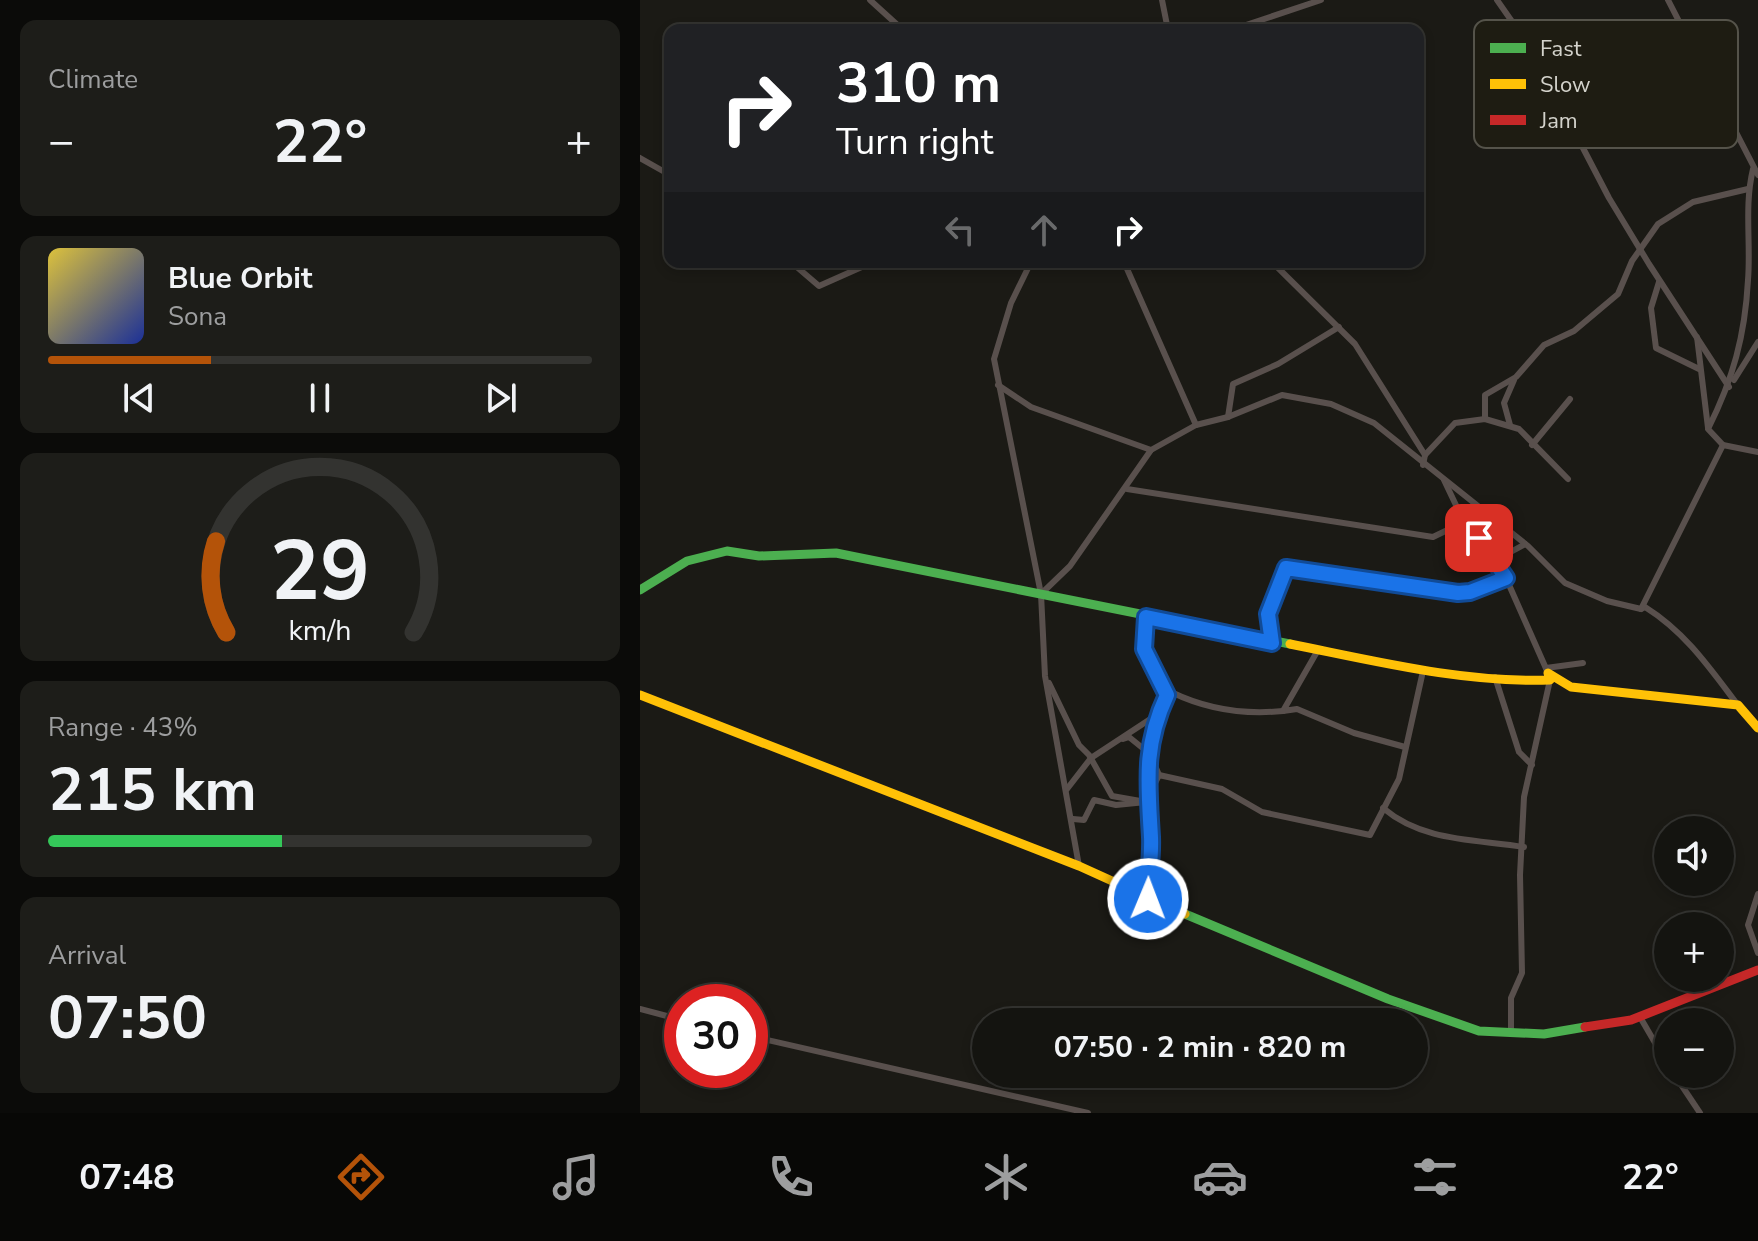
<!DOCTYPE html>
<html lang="en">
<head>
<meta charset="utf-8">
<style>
	body { margin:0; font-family:"Nunito Sans",sans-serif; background:#1d1d19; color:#f1f3f6; height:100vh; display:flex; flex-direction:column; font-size:30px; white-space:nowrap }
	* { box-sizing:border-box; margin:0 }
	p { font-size:26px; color:#9d9e9f }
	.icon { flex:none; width:44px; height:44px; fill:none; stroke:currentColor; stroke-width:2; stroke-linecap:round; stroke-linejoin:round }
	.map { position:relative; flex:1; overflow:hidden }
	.drawer { display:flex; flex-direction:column; gap:20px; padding:20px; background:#0b0b09; width:640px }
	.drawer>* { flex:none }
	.top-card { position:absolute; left:24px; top:24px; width:760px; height:244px; border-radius:16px; box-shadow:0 4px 12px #0003,0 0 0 2px #333330; background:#202124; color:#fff; overflow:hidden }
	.tools { position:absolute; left:1014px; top:816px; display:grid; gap:16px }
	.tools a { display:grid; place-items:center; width:80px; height:80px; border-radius:50%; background:#141410; box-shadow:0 4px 12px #0003,0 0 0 2px #333330; font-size:40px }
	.speed { position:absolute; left:24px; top:984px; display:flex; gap:16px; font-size:40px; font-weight:700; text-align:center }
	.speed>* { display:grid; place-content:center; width:104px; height:104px; border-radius:50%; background:#141410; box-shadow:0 4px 12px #0003,0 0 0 2px #333330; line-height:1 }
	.speed .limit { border:12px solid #d22; background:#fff; color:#111 }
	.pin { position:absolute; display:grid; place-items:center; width:68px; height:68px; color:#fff; margin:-34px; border-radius:16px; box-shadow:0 4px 12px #0006 }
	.me { position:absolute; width:88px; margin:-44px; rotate:1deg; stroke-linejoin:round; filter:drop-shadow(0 0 6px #0008) }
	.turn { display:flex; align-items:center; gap:28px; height:168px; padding:0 40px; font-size:36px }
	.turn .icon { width:104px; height:104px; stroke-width:2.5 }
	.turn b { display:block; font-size:56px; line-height:68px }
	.lanes { display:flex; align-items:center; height:76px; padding:0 40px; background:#0003; justify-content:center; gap:40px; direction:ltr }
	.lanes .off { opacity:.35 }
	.big { font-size:60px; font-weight:700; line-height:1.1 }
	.drawer .card { flex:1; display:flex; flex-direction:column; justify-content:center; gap:12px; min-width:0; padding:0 28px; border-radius:16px; background:#1d1d19 }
	.drawer .dial { align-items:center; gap:0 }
	.dial svg { height:208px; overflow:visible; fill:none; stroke:#333330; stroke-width:7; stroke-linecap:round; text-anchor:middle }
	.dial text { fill:#f1f3f6; stroke:none }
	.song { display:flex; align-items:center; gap:24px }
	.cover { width:96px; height:96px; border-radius:12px; background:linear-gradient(135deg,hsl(50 70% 55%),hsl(230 70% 35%)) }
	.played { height:8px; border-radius:4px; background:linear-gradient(90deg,#b45309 30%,#333330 30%) }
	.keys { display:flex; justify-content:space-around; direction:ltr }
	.heat { display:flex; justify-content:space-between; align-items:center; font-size:44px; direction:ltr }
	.charge { height:12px; border-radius:6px; background:linear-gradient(90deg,#34c759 43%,#333330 0) }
	.trip { position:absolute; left:332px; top:1008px; width:456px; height:80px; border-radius:40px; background:#141410; box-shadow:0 4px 12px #0003,0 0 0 2px #333330; font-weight:700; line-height:80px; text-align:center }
	.tabs { display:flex; height:128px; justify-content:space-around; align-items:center; background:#080806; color:#9d9e9f }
	.tabs .icon { width:56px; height:56px }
	.tabs .selected { color:#b45309 }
	.tabs b { font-size:36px; color:#f1f3f6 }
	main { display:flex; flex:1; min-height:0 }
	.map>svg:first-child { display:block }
</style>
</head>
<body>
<main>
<section class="drawer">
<div class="card"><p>Climate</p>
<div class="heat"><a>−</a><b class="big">22°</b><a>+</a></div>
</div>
<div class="card">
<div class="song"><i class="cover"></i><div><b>Blue Orbit</b><p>Sona</p></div></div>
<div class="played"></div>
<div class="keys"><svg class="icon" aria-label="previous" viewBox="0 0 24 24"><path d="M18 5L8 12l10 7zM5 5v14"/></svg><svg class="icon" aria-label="pause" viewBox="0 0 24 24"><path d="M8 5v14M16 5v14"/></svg><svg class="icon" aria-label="next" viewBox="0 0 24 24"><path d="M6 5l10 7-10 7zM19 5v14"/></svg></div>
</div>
<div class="card dial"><svg viewBox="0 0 100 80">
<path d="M14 69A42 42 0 1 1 86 69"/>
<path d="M14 69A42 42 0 0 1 10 34" stroke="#b45309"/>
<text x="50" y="56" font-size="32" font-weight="700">29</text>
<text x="50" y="72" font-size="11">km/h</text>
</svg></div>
<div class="card"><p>Range · 43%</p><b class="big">215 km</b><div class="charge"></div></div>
<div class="card"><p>Arrival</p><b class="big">07:50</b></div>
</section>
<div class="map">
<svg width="1118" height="1113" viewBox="0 0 1118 1113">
	<rect width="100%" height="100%" fill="#1b1a15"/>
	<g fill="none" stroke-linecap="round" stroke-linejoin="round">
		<g stroke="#59504d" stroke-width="6">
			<polyline points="230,0 263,30"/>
			<polyline points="522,0 528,30"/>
			<polyline points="857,0 892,50 969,198 1009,264 1089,387"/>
			<polyline points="1028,0 1118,175"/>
			<polyline points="591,30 681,0"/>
			<polyline points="0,158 30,175"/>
			<path d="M1113,169C1104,206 1111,243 1108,280C1105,336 1093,379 1068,429L1083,445L1118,452"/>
			<polyline points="151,262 179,286 233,262"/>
			<polyline points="391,262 371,303 354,359 401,594 405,676 439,866"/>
			<polyline points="484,262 556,425"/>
			<polyline points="632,262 715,344 785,455 783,465"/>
			<polyline points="1019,282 1011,308 1016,348 1059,369"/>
			<polyline points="1057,337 1068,428"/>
			<polyline points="1094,380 1118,342"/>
			<polyline points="358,385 391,407 511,450"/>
			<polyline points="588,417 593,384 638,364 699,327"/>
			<polyline points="845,419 845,395 876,377 904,345 934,331 978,294 992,261 1018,224 1053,202 1108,189"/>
			<polyline points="870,425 864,403 874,380"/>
			<polyline points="892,445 930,399"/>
			<polyline points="785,455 815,423 845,419 879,429 928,479"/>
			<polyline points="804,480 824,522 826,518 866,578 908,673"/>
			<polyline points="487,489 793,537 824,522"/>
			<path d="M401,594L430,566L511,450L556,425L588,417L642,395L691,404L734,423L888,546L925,583L967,601L1001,609L1005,607C1045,632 1069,667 1097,704"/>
			<polyline points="1001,609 1083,445"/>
			<polyline points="506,617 504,649 527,695 514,733 506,797"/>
			<polyline points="632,643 628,614 646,568 818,593 830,592 866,578 867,554 885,544"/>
			<polyline points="678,650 643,711 657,709 714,733 765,747"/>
			<polyline points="906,668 943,663"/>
			<polyline points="855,677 879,752 892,765"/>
			<polyline points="409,683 439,745 449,755 472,796 506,802 511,838 508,899"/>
			<path d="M527,695L531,692C566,709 604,715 643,711"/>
			<polyline points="483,739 489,737 510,754 519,775"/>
			<polyline points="427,789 451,758 518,714"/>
			<path d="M743,808C783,842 835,839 884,847"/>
			<polyline points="433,819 444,820 454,800 476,805 506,802 519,775 582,789 622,812 730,835 759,779 783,671"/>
			<polyline points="1118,894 1108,925 1118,953"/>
			<polyline points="0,1009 42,1020"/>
			<polyline points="1000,1017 1028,1065"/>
			<polyline points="871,1034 871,998 882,973 880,875 884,797 910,680"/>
			<polyline points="110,1036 448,1113"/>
			<polyline points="1034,1074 1060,1113"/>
		</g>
		<g stroke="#4caf50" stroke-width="9">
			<polyline points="0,590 47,561 87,551 119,556 196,553 650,644"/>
			<polyline points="545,914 748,999 839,1031 904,1034 945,1027"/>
		</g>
		<g stroke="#ffc107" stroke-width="9">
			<path d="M650,644C735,661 823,683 910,680L908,673L931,687L1098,705L1118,728"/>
			<polyline points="0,695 439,866 545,914"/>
		</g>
		<polyline stroke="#c62828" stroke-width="9" points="945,1027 991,1020 1118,970"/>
	</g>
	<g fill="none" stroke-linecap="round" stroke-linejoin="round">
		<defs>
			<path id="route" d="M508,899C508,879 512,857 511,837C508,784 503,746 527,695L504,649L506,617L632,643L628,614L646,568L818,593L830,592L866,578L839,538"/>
		</defs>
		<use href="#route" stroke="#114b97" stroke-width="20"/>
		<use href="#route" stroke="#1a73e8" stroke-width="14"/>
	</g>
	<rect x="834" y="20" width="264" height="128" rx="12" fill="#1e1c12" stroke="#55534a" stroke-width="2"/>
	<rect x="850" y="43" width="36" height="10" fill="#4caf50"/>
	<rect x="850" y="79" width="36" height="10" fill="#ffc107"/>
	<rect x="850" y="115" width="36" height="10" fill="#c62828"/>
	<g font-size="22" fill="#d4d3cc">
		<text x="900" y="56">Fast</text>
		<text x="900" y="92">Slow</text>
		<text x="900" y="128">Jam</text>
	</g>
</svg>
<div class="tools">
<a><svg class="icon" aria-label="sound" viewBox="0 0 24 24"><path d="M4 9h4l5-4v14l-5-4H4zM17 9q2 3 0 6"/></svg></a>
<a>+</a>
<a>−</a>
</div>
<div class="speed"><div class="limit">30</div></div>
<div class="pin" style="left:839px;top:538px;background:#d93025"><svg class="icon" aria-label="arrive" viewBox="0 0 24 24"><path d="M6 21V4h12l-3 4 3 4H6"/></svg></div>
<svg class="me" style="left:508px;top:899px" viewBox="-20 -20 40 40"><circle r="17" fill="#1a73e8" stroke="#fff" stroke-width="3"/><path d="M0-11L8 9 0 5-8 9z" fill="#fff"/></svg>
<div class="trip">07:50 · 2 min · 820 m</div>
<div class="top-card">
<div class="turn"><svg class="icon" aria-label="right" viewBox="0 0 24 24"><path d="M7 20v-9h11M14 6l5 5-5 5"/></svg><div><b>310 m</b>Turn right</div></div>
<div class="lanes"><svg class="icon off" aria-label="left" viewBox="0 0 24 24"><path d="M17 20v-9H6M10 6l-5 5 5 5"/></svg><svg class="icon off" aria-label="ahead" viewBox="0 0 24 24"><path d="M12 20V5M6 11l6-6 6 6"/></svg><svg class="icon" aria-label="right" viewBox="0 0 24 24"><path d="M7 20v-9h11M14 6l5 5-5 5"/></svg></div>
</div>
</div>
</main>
<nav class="tabs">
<b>07:48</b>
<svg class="icon selected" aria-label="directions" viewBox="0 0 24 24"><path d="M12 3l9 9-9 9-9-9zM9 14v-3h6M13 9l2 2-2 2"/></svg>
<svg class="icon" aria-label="music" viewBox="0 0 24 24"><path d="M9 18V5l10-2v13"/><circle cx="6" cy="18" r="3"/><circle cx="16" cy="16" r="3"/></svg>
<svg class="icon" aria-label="phone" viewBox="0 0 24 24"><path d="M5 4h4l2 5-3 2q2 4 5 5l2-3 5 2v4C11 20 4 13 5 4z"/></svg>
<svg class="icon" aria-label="climate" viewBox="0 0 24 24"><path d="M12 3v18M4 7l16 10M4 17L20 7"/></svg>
<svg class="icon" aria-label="car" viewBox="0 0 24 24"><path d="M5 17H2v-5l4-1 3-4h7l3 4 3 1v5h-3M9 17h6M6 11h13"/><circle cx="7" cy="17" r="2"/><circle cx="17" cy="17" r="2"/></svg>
<svg class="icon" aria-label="filters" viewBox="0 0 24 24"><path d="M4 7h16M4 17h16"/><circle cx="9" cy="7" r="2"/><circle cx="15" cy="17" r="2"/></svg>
<b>22°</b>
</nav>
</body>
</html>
